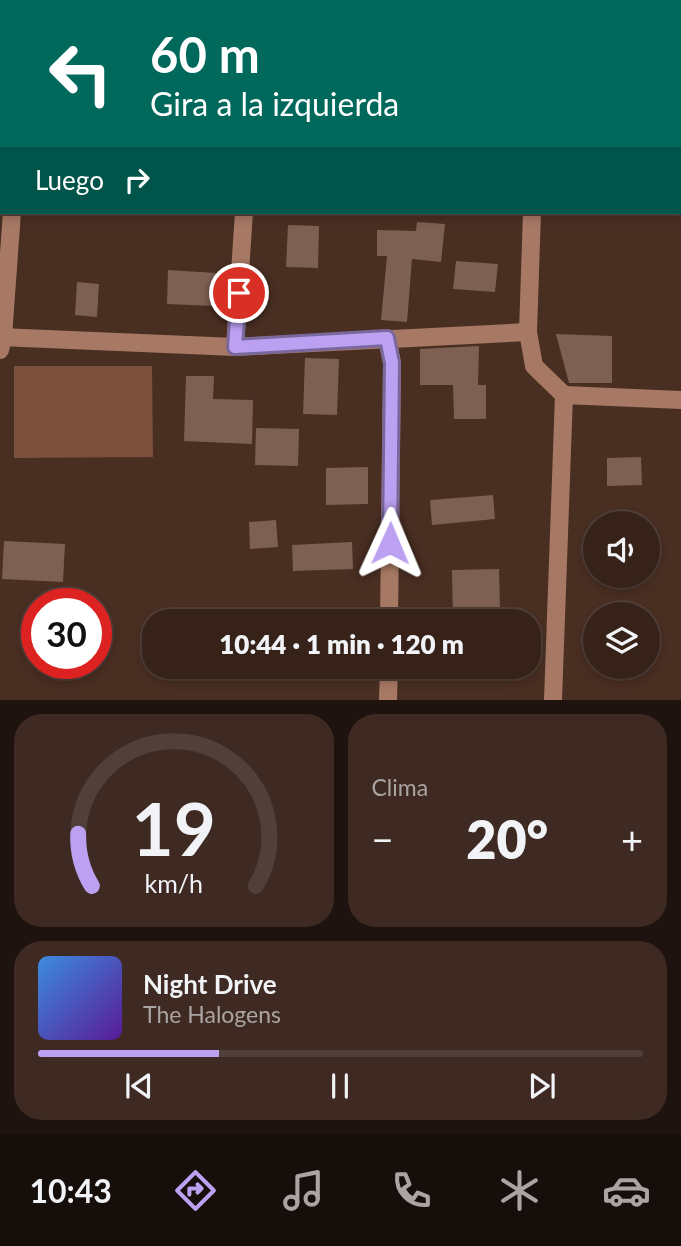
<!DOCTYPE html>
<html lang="es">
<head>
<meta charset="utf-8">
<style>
	body { margin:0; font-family:Lato,sans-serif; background:#3e2a23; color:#f1f3f6; height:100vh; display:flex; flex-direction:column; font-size:26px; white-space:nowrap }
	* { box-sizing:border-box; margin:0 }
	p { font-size:23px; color:#aaa4a2 }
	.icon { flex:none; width:38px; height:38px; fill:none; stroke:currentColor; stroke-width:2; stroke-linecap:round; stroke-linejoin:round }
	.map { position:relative; height:700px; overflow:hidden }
	.details { display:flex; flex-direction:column; gap:14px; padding:14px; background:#1e130e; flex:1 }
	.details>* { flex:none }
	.top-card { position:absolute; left:0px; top:0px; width:682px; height:214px; box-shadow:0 4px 10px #0003,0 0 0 2px #513f39; background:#00695c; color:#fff; overflow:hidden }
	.controls { position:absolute; left:583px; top:511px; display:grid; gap:14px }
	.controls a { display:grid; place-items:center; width:77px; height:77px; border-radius:50%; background:#37221a; box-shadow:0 4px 10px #0003,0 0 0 2px #513f39; font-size:35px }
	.speed { position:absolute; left:21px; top:588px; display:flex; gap:14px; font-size:35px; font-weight:700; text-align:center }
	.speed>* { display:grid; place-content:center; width:91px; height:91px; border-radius:50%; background:#37221a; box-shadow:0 4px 10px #0003,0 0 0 2px #513f39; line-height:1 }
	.speed .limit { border:10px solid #d22; background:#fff; color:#111 }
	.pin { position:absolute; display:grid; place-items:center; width:60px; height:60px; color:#fff; margin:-30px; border:4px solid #fff; border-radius:50%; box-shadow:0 2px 7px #0007 }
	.me { position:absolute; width:77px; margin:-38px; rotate:1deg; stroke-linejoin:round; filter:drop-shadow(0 0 5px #0008) }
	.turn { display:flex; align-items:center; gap:24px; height:147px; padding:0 35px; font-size:32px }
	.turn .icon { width:91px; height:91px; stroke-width:2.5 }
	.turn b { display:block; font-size:49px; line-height:60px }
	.then { display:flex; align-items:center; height:66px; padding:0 35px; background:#0003; gap:14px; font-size:26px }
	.big { font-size:52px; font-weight:800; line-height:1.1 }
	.details .card { flex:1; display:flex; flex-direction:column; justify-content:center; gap:10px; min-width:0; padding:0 24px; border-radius:28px; background:#3e2a23 }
	.details .dial { align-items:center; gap:0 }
	.dial svg { height:182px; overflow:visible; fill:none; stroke:#513f39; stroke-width:7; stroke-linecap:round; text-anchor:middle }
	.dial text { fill:#f1f3f6; stroke:none }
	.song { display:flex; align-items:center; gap:21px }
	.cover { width:84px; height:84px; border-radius:10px; background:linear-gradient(135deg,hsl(210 70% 55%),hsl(270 70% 35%)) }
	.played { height:7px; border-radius:4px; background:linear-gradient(90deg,#bca0f2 30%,#513f39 30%) }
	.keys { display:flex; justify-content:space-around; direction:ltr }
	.heat { display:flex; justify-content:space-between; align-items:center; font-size:38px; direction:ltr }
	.details .tiles { flex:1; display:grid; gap:14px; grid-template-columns:1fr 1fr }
	.card:last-child { grid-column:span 2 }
	.trip { position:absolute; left:142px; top:609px; width:399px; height:70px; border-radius:28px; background:#37221a; box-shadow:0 4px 10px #0003,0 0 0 2px #513f39; font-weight:800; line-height:70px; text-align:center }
	.tab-bar { display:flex; height:112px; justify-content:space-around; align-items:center; background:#160e0a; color:#aaa4a2 }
	.tab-bar .icon { width:49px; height:49px }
	.tab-bar .selected { color:#bca0f2 }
	.tab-bar b { font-size:32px; color:#f1f3f6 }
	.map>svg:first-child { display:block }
</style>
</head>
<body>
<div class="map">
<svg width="681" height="700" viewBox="0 0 681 700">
	<rect width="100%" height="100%" fill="#492e22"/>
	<polygon fill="#7a503c" points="14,366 152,366 153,457 14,458"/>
	<g fill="#7d6052">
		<polygon points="417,222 445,224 441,262 412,259 407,322 381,320 387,256 377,256 377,230 416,231"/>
		<polygon points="288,225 319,226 318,268 286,267"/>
		<polygon points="456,261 498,264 495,292 453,289"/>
		<polygon points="168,270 216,273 214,306 167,304"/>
		<polygon points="77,282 99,284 97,317 75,315"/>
		<polygon points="556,334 612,336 612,383 569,383"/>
		<polygon points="479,346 478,385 486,385 486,419 454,419 453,385 420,385 420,349"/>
		<polygon points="305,358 339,359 337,415 303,414"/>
		<polygon points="186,376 214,376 213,399 253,400 252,444 184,441"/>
		<polygon points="256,428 299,429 298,466 255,465"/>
		<polygon points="641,457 642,485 607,486 607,458"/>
		<polygon points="368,467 368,504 326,505 326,468"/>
		<polygon points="493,495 495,519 432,525 430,500"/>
		<polygon points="276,520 278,547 250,549 249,522"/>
		<polygon points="4,541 65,544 63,582 2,579"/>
		<polygon points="352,542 353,569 293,571 292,545"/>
		<polygon points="499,569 500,607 494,607 495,621 453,621 452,570"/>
	</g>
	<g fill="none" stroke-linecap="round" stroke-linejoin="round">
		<g stroke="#a77964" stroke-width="18">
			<polyline points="247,2 247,0"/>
			<polyline points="536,2 537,0"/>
			<polyline points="0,150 2,156"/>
			<polyline points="532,212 528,332 534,366 564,395 681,400"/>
			<polyline points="0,337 235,347 528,332"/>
			<polyline points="387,338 392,363 389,621"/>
			<polyline points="235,347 244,212"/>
			<polyline points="0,350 3,337 12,212"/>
			<polyline points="388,700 389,667"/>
			<polyline points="553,700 564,395"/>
		</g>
	</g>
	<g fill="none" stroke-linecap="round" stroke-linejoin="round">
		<defs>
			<polyline id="route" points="239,293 235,347 387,338 392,363 390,543"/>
		</defs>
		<use href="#route" stroke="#7a689d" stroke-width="18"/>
		<use href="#route" stroke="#bca0f2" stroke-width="12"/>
	</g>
</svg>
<div class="controls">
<a><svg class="icon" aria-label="sound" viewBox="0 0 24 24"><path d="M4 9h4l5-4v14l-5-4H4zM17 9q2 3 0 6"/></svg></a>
<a><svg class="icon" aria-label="layers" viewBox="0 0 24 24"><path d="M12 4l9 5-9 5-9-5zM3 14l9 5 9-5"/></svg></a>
</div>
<div class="speed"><div class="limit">30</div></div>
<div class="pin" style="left:239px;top:293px;background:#d93025"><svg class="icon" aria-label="arrive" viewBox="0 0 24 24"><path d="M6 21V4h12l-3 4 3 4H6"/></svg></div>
<svg class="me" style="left:390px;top:543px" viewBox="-20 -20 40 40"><path d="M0-17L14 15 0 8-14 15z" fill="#bca0f2" stroke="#fff" stroke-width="4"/></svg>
<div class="trip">10:44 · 1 min · 120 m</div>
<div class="top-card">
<div class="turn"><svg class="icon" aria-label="left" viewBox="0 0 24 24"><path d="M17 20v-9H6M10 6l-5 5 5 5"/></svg><div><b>60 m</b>Gira a la izquierda</div></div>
<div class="then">Luego<svg class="icon" aria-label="right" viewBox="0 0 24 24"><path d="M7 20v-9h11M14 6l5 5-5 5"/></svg></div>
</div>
</div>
<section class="details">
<div class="tiles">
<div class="card dial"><svg viewBox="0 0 100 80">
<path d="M14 69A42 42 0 1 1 86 69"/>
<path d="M14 69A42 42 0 0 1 8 46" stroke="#bca0f2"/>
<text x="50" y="56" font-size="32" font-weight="700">19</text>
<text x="50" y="72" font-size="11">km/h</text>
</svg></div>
<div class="card"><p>Clima</p>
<div class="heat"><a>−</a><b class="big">20°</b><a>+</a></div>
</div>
<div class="card">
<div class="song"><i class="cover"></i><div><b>Night Drive</b><p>The Halogens</p></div></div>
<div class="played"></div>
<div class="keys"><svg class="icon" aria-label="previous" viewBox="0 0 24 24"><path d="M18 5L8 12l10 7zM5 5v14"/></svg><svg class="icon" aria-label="pause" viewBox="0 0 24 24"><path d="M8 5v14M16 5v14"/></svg><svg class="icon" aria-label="next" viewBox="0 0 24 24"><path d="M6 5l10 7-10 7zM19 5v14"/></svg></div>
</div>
</div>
</section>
<nav class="tab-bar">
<b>10:43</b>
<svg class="icon selected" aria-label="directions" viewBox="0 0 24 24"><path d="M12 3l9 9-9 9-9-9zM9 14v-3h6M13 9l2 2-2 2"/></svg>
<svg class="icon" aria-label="music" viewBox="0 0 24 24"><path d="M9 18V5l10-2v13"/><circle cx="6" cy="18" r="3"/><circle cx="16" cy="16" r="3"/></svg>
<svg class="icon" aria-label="phone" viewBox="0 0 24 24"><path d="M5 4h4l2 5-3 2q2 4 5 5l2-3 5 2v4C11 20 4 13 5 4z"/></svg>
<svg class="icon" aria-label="climate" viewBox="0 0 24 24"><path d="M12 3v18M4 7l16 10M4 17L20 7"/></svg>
<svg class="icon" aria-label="car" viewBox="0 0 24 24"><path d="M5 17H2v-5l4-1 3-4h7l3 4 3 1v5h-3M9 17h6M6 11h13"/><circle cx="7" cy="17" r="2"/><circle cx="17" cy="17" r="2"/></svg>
</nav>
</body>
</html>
